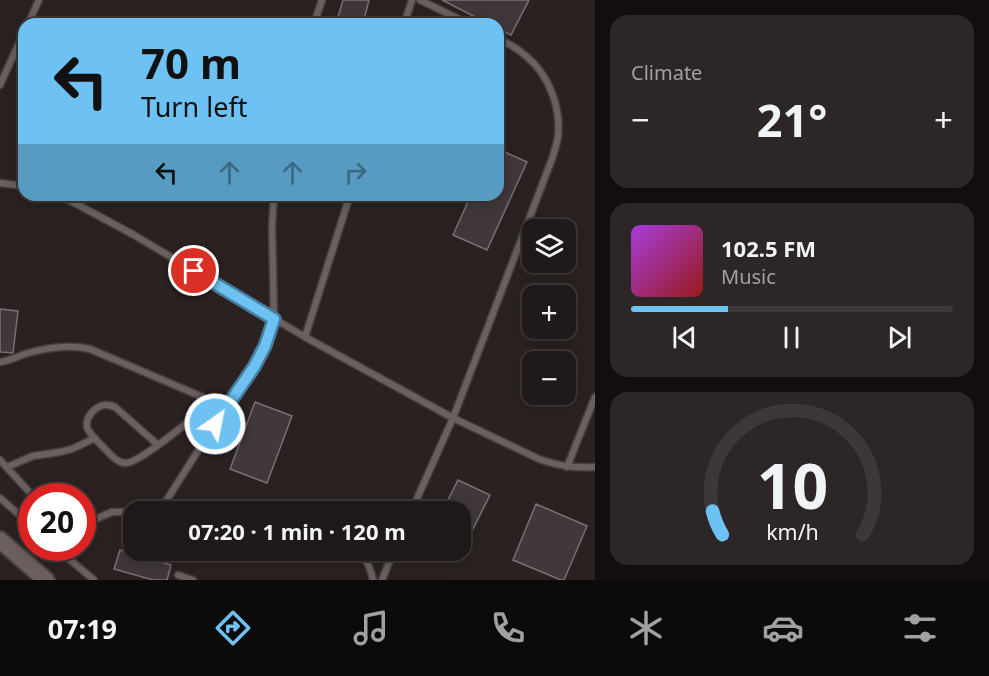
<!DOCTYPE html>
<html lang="en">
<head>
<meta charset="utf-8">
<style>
	body { margin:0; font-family:"Noto Sans",sans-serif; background:#2d2626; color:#f1f3f6; height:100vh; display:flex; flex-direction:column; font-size:22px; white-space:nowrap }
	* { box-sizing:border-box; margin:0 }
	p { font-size:20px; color:#a2a0a2 }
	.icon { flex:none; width:33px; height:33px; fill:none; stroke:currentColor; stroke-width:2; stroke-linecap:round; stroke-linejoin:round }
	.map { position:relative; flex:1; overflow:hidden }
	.panel { display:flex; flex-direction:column; gap:15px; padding:15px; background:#120e0e; width:394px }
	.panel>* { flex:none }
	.guide { position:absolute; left:18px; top:18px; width:486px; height:183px; border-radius:18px; box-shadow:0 3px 15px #0003,0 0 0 2px #3d3838; background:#6dc2f3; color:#111; overflow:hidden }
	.buttons { position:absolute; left:522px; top:219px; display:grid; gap:12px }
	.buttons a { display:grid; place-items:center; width:54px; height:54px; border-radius:12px; background:#201919; box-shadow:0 3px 15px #0003,0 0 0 2px #3d3838; font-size:30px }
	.speed { position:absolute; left:18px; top:483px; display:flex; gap:12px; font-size:30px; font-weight:700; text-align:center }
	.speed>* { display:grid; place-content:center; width:78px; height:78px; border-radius:50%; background:#201919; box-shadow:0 3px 15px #0003,0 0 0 2px #3d3838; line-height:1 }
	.speed .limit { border:9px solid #d22; background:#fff; color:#111 }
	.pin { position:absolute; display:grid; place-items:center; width:51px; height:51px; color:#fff; margin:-26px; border:3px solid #fff; border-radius:50%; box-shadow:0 2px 6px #0007 }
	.me { position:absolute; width:66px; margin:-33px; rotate:33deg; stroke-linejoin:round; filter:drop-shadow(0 0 4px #0008) }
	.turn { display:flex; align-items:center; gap:21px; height:126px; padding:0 24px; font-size:27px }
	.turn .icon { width:78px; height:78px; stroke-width:2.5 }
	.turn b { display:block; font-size:42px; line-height:51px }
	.lanes { display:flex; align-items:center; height:57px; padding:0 24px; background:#0003; justify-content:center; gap:30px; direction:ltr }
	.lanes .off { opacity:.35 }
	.big { font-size:45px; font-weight:700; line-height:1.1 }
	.panel .tile { flex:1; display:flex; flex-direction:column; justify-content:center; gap:9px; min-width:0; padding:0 21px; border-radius:18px; background:#2d2626 }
	.panel .dial { align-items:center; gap:0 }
	.dial svg { height:156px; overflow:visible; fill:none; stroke:#3d3838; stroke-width:7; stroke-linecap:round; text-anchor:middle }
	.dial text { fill:#f1f3f6; stroke:none }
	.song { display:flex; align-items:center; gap:18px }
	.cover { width:72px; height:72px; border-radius:9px; background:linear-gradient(135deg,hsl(280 70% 55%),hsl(0 70% 35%)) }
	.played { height:6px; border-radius:3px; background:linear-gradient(90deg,#6dc2f3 30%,#3d3838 30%) }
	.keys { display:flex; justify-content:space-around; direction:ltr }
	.heat { display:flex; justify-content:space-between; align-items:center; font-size:33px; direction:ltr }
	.trip { position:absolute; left:123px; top:501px; width:348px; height:60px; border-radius:18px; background:#201919; box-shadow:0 3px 15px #0003,0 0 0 2px #3d3838; font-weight:700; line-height:60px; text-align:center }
	.menu { display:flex; height:96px; justify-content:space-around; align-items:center; background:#0d0a0a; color:#a2a0a2 }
	.menu .icon { width:42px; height:42px }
	.menu .active { color:#6dc2f3 }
	.menu b { font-size:27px; color:#f1f3f6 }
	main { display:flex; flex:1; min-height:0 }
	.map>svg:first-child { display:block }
</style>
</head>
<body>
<main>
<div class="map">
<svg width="595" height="580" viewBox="0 0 595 580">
	<rect width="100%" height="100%" fill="#2b2121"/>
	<g fill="#42383c" stroke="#7a6f74" stroke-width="1.5">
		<polygon points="343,0 369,0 363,24 336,24"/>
		<polygon points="442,0 529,0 511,35 498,29 498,24 489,24"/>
		<polygon points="498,149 527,162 487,250 453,235 471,195 498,195"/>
		<polygon points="0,309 18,311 13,353 0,352"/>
		<polygon points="255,402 292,416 267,483 230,469"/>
		<polygon points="458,480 490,495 471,533 460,528 460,512 442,512"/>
		<polygon points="536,504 587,526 564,580 561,580 513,560"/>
		<polygon points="120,550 171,565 167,580 153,580 114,569"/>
	</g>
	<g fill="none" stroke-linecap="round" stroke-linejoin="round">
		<defs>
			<g id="lane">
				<polyline points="420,0 469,24"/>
				<polyline points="28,24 39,0"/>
				<polyline points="314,24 322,0"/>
				<polyline points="404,24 412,0"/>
				<polyline points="0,85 24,32"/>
				<polyline points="0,183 24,186"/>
				<path d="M52,195L69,200L134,235L305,337L453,418L539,459C559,466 573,468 595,467"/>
				<polyline points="305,337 350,195"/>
				<path d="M0,362C10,361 18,356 28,353C49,347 69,344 90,349L226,407"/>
				<path d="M158,445L115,407C113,406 108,405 106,405C96,405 85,417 87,427C89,435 99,442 104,448C111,455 117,463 126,463C140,463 199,413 213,401"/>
				<polyline points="0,460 33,496"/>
				<polyline points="7,467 33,456 60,452 72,449 95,438"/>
				<polyline points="567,467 595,397"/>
				<polyline points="0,498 32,526"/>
				<polyline points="159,512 226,407 253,367 265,346 274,319 272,226 274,195"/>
				<path d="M411,512L453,418L552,159C554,152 557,144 558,136C561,107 549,75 526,56C518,49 508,43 498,39"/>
				<polyline points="82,525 112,512 138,512"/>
				<polyline points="56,548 94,580"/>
				<path d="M359,550C367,560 371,568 373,580"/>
				<polyline points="178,575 193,580"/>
				<polyline points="382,580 394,550"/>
			</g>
			<polyline id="secondary" points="0,540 46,580"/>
		</defs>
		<use href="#lane" stroke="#463f3e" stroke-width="9"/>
		<use href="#secondary" stroke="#463f3e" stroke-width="20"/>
		<use href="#lane" stroke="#6b5f5f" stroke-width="6"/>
		<use href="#secondary" stroke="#6b5f5f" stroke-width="16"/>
	</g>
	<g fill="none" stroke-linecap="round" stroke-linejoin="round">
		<defs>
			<polyline id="route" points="194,271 274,319 265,346 254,367 215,424"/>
		</defs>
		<use href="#route" stroke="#477e9e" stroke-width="15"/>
		<use href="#route" stroke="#6dc2f3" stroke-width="10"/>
	</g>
</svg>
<div class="buttons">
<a><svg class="icon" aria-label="layers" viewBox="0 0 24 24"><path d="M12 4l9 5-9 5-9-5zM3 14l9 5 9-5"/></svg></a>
<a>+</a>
<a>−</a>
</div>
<div class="speed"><div class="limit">20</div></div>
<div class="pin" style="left:194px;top:271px;background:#d93025"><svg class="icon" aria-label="arrive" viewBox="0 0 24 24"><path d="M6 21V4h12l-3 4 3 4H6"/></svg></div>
<svg class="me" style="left:215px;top:424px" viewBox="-20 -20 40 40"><circle r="17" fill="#6dc2f3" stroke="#fff" stroke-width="3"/><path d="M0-11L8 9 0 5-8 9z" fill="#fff"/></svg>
<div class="trip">07:20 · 1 min · 120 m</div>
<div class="guide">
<div class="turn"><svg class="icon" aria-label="left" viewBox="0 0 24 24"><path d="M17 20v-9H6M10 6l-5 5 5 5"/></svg><div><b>70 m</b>Turn left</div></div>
<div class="lanes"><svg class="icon" aria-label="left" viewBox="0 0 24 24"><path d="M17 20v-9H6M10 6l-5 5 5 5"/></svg><svg class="icon off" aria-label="ahead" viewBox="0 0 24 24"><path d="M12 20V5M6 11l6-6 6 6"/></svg><svg class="icon off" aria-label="ahead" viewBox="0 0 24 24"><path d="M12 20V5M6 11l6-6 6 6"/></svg><svg class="icon off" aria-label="right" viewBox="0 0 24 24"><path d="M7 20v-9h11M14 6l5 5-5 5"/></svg></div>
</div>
</div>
<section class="panel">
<div class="tile"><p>Climate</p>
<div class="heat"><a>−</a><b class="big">21°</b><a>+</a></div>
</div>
<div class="tile">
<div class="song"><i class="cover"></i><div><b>102.5 FM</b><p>Music</p></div></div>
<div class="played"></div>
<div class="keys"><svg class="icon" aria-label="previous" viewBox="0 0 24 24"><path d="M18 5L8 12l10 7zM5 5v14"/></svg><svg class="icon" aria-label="pause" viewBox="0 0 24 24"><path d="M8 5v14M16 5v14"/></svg><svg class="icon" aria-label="next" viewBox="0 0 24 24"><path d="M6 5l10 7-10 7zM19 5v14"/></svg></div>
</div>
<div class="tile dial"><svg viewBox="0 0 100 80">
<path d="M14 69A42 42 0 1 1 86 69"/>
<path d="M14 69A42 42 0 0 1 9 57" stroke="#6dc2f3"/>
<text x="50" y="56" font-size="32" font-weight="700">10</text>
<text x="50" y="72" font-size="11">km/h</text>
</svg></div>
</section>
</main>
<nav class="menu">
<b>07:19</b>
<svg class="icon active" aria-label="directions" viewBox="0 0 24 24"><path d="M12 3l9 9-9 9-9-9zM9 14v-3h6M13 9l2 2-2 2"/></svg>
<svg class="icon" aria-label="music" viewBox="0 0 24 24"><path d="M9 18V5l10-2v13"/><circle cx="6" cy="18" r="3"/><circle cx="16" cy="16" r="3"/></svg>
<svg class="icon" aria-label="phone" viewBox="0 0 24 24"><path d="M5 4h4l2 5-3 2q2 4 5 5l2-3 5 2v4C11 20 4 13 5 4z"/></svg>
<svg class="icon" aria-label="climate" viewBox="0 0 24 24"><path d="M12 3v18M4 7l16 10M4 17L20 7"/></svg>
<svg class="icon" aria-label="car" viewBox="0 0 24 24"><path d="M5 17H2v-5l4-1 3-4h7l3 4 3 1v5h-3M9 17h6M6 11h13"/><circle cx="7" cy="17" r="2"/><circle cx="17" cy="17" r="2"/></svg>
<svg class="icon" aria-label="filters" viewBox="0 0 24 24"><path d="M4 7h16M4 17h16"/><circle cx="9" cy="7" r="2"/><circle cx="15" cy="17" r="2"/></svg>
</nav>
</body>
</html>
